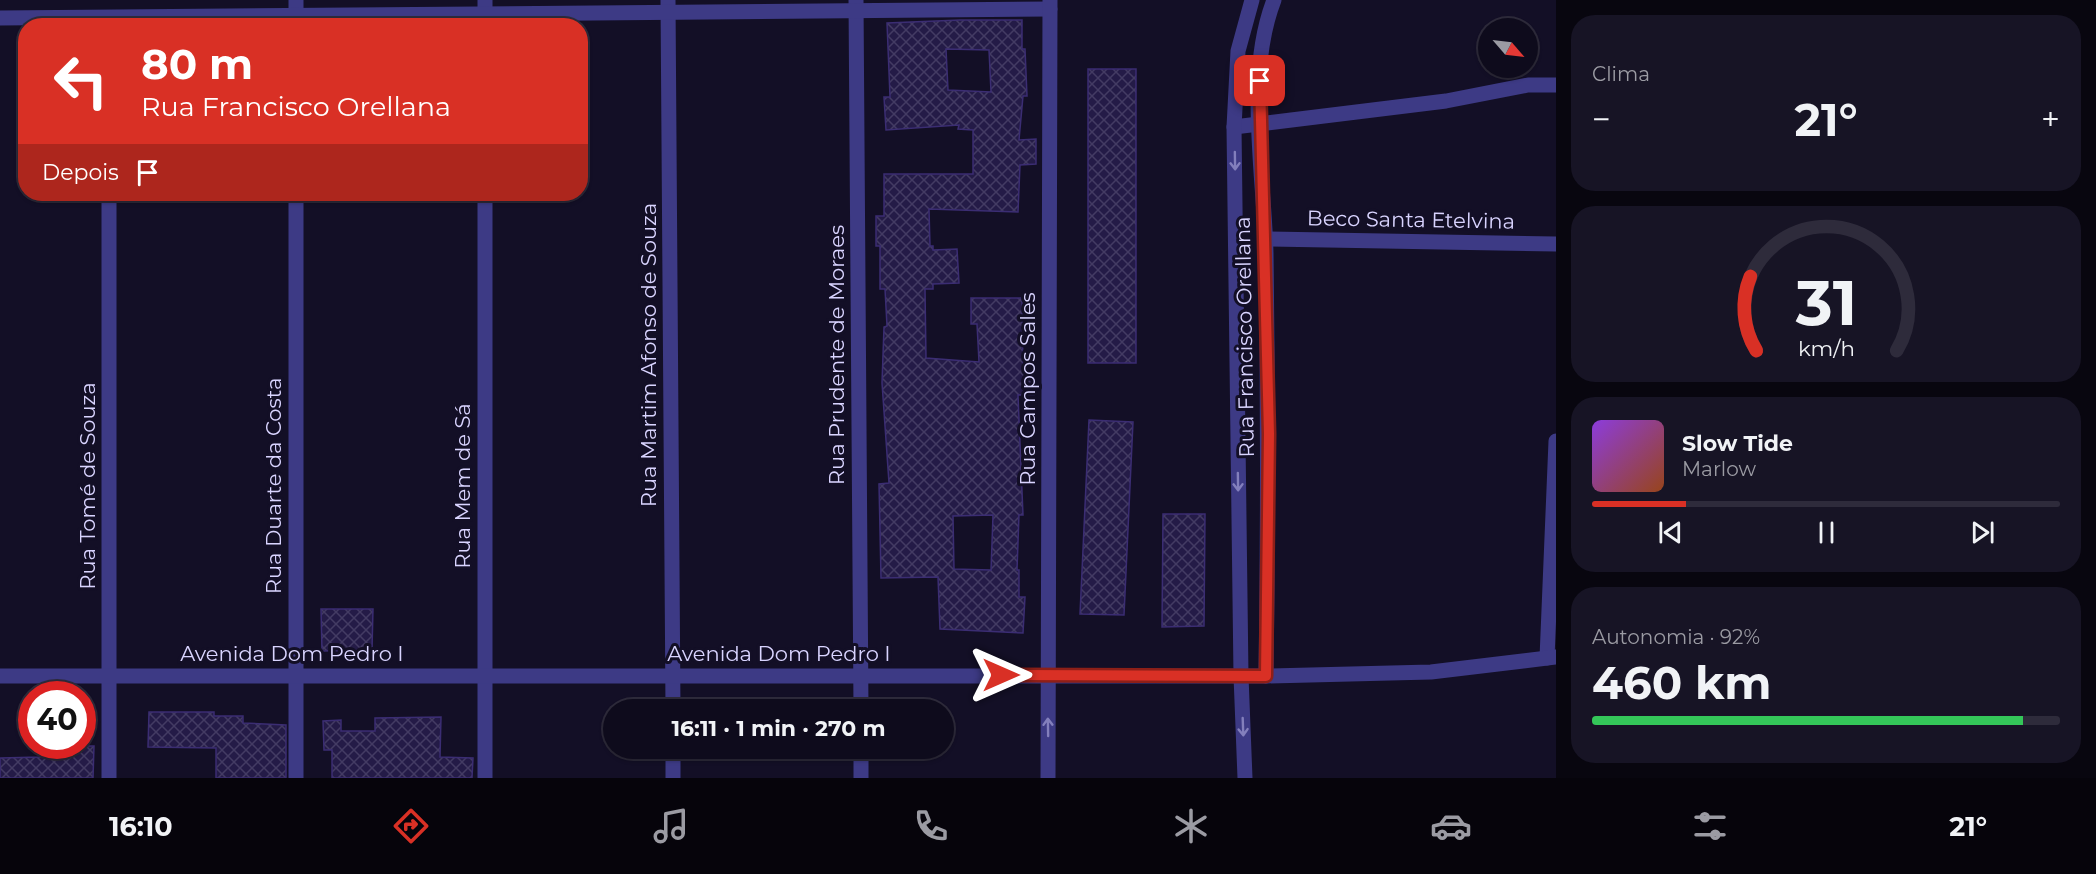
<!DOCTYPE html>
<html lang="pt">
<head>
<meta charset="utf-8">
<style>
	body { margin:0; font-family:Montserrat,sans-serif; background:#171425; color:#f1f3f6; height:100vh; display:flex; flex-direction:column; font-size:22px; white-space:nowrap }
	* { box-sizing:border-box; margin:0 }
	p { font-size:20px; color:#9b9ba3 }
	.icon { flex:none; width:33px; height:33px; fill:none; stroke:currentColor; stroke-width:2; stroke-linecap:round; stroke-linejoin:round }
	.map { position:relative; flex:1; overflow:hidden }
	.side { display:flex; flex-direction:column; gap:15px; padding:15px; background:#08060f; width:540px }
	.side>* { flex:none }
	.banner { position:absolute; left:18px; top:18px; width:570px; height:183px; border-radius:24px; box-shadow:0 2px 4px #0004,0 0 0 2px #2e2b3b; background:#d93025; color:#fff; overflow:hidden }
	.needle { width:39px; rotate:118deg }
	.tools { position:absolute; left:1478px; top:18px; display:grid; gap:12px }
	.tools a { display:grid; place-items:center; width:60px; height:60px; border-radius:50%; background:#0e0b1c; box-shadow:0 2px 4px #0004,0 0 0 2px #2e2b3b; font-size:30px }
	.speed { position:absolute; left:18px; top:681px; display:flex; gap:12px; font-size:30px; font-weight:700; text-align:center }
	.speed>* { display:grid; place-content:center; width:78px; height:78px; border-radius:50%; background:#0e0b1c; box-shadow:0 2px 4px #0004,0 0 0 2px #2e2b3b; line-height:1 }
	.speed .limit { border:9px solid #d22; background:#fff; color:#111 }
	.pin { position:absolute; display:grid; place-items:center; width:51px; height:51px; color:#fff; margin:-26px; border-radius:12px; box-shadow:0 3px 9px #0006 }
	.me { position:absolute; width:66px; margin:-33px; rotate:90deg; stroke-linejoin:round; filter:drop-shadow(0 0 4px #0008) }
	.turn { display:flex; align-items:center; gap:21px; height:126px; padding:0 24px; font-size:27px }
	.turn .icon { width:78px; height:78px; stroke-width:2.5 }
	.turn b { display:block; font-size:42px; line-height:51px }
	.then { display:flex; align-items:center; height:57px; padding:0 24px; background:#0003; gap:12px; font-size:22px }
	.big { font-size:45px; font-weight:700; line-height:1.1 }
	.side .widget { flex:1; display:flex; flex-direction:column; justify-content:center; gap:9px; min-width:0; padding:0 21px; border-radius:24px; background:#171425 }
	.side .dial { align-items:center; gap:0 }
	.dial svg { height:156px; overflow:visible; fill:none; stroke:#2e2b3b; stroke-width:7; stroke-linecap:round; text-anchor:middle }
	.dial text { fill:#f1f3f6; stroke:none }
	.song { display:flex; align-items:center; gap:18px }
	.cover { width:72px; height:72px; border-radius:9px; background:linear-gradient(135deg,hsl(270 70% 55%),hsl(20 70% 35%)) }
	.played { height:6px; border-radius:3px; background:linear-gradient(90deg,#d93025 20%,#2e2b3b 20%) }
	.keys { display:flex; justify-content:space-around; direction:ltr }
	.heat { display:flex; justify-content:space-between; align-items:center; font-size:33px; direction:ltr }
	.charge { height:9px; border-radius:4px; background:linear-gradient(90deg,#34c759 92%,#2e2b3b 0) }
	.trip { position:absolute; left:603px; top:699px; width:351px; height:60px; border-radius:30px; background:#0e0b1c; box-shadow:0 2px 4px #0004,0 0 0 2px #2e2b3b; font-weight:700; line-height:60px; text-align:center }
	.tab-bar { display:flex; height:96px; justify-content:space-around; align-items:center; background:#06040b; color:#9b9ba3 }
	.tab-bar .icon { width:42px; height:42px }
	.tab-bar .active { color:#d93025 }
	.tab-bar b { font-size:27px; color:#f1f3f6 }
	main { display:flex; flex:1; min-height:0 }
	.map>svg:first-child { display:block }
</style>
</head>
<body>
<main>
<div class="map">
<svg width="1556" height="778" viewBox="0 0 1556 778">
	<defs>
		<pattern id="building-cross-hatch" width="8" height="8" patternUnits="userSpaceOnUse" patternTransform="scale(1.5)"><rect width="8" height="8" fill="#241b47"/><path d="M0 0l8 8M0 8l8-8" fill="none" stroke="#433b63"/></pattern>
	</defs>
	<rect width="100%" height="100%" fill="#130f26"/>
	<g fill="url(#building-cross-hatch)" stroke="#3b2d73" stroke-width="1.5" fill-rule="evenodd">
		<path d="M960,20H1022V49H1025L1027,96H1023L1019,140L1036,139V164L1020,165L1018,212L929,209L930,246H933V250L957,249L959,283L933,284V289H925L926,358L979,362L977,324H971V298H1022L1023,372H1034V395H1018L1023,515H1019L1017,570H1019V597H1025L1023,633L940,629L938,577L881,578L879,484L889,483L882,383L884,327L887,326L885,289H880V246H876V216H884V174H973V130L958,129L959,125L886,130L884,97H890L887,23ZM946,49L989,50L991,92L948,90ZM993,515L991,570L954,569L953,516Z"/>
		<rect x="1088" y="69" width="48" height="294"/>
		<polygon points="1089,420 1133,422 1124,615 1080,614"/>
		<polygon points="1163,514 1205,514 1204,626 1162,627"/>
		<polygon points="321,609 373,609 372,650 322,651"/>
		<polygon points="149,712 214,712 214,716 243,716 243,723 286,725 286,778 216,778 216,748 148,747"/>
		<polygon points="441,717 440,757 473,758 472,778 332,778 332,750 324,750 323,721 341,720 341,731 375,731 375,718"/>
		<polygon points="40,746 94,746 93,778 0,778 0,758 40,757"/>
	</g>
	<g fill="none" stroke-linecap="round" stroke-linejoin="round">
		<g stroke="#3d3a85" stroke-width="15">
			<polyline points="296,0 296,26"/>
			<polyline points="485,0 485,26"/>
			<polyline points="668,0 673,710"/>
			<polyline points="856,0 861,710"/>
			<polyline points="0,18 1050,9"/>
			<polyline points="1234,127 1446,101 1528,85 1556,85"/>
			<polyline points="485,194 485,778"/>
			<polyline points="1265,239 1556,244"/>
			<polyline points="1547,658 1556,441"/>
			<polyline points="1241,676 1245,778"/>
			<polyline points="673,748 673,778"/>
			<polyline points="861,748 861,778"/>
			<polyline points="109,778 109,194"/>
			<polyline points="296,778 296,194"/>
			<polyline points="1048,778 1050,0"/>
		</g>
		<g stroke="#3d3a85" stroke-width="15">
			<polyline points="0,676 1266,676 1431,672 1556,657"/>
			<polyline points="1241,676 1234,127 1238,51 1252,0"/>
			<path d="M1266,676C1268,535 1268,394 1266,253C1264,173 1245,75 1274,0"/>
		</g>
	</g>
	<defs><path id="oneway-shaft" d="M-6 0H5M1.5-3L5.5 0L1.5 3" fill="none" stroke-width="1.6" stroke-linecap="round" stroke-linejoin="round" transform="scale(1.5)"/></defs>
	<g stroke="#837fbc">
		<use href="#oneway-shaft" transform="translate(1235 161) rotate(89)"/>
		<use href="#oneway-shaft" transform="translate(1238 482) rotate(89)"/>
		<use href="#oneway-shaft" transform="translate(1048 727) rotate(-91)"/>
		<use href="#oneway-shaft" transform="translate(1243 727) rotate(88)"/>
	</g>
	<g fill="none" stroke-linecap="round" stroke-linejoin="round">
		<defs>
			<polyline id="route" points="1001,675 1266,676 1269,434 1260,81"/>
		</defs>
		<use href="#route" stroke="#8d1f18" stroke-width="15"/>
		<use href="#route" stroke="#d93025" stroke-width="10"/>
	</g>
	<g text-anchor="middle" stroke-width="6" stroke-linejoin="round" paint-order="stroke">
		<g font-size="21" fill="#d9d4ff" stroke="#130f26">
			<text transform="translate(1411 220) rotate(1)" y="7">Beco Santa Etelvina</text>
			<text transform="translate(1245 337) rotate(-91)" y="7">Rua Francisco Orellana</text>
			<text transform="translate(649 355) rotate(-90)" y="7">Rua Martim Afonso de Souza</text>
			<text transform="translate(837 355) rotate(-90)" y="7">Rua Prudente de Moraes</text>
			<text transform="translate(1028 389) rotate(-90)" y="7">Rua Campos Sales</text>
			<text transform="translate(88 486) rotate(-90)" y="7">Rua Tomé de Souza</text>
			<text transform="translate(274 486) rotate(-90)" y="7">Rua Duarte da Costa</text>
			<text transform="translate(463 486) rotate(-90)" y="7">Rua Mem de Sá</text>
			<text x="292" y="661">Avenida Dom Pedro I</text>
			<text x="779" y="661">Avenida Dom Pedro I</text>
		</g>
	</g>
</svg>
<div class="tools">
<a><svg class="needle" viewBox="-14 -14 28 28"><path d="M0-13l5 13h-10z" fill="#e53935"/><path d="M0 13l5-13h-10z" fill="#9b9ba3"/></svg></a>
</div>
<div class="speed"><div class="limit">40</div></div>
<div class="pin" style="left:1260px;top:81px;background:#d93025"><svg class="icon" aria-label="arrive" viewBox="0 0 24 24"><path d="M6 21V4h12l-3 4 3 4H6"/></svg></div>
<svg class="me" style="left:1001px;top:675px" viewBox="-20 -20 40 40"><path d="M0-17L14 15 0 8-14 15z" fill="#d93025" stroke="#fff" stroke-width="4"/></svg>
<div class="trip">16:11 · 1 min · 270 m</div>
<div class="banner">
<div class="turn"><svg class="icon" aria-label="left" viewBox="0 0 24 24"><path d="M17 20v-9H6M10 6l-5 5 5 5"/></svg><div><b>80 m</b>Rua Francisco Orellana</div></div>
<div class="then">Depois<svg class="icon" aria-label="arrive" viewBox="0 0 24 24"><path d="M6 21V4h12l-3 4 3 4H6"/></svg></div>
</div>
</div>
<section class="side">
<div class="widget"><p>Clima</p>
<div class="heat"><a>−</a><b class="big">21°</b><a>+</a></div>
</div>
<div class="widget dial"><svg viewBox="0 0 100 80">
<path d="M14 69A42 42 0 1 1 86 69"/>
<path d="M14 69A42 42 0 0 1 11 31" stroke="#d93025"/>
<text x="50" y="56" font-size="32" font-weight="700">31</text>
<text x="50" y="72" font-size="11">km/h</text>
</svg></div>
<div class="widget">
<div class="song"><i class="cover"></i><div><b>Slow Tide</b><p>Marlow</p></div></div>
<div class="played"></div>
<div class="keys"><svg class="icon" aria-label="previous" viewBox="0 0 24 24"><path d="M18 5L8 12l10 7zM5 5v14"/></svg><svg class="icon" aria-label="pause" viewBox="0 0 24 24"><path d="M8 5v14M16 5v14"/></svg><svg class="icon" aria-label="next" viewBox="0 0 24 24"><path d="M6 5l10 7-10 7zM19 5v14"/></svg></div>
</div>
<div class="widget"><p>Autonomia · 92%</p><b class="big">460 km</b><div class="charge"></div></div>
</section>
</main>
<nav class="tab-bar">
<b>16:10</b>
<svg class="icon active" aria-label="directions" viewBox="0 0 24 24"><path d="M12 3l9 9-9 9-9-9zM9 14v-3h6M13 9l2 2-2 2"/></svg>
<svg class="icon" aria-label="music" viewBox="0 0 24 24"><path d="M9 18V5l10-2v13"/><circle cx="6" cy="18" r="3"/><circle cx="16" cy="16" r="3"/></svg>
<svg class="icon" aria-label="phone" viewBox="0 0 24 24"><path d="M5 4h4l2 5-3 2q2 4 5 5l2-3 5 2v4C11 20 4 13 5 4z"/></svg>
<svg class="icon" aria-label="climate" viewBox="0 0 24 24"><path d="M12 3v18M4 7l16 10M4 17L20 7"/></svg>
<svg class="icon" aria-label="car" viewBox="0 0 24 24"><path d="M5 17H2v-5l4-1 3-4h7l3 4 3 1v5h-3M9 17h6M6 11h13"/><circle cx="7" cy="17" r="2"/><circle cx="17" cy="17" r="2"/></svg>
<svg class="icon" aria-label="filters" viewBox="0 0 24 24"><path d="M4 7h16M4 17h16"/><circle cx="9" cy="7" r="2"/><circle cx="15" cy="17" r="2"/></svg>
<b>21°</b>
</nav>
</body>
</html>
